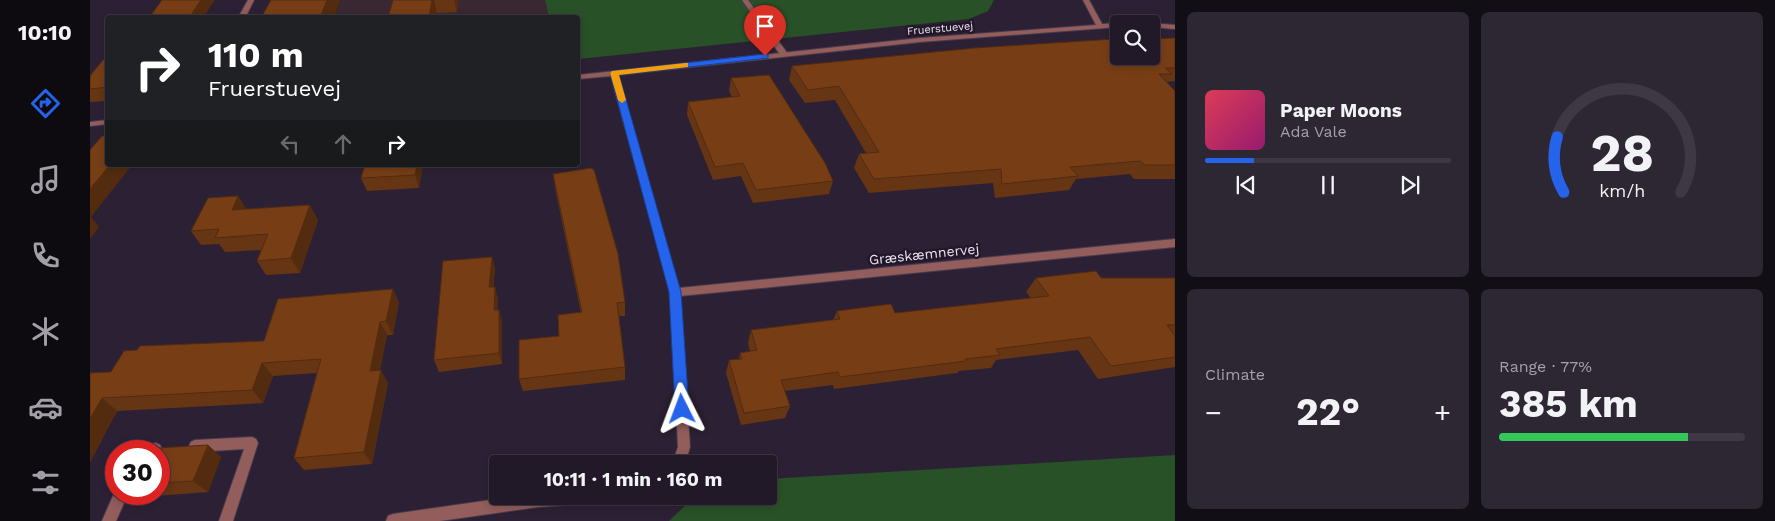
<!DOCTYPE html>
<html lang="en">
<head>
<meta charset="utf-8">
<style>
	body { margin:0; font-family:"Work Sans",sans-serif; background:#2d2633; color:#f1f3f6; height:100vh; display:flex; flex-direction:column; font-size:19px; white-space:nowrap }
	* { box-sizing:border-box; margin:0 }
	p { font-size:16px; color:#a2a0a7 }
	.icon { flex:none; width:28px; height:28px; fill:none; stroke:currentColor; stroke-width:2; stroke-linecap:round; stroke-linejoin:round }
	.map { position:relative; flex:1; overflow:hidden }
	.drawer { display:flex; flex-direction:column; gap:12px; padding:12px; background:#120e15; width:600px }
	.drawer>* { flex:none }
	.banner { position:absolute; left:15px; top:15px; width:475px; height:152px; border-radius:5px; box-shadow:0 2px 8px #0003,0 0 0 1px #3e3844; background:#202124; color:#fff; overflow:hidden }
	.buttons { position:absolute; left:1020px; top:15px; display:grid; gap:10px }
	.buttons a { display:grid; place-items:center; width:50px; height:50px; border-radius:5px; background:#211927; box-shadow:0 2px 8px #0003,0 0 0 1px #3e3844; font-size:25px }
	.speed { position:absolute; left:15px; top:440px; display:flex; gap:10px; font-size:25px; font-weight:700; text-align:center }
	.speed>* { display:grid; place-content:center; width:65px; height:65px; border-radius:50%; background:#211927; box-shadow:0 2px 8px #0003,0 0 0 1px #3e3844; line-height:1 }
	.speed .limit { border:8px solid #d22; background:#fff; color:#111 }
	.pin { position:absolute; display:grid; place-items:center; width:42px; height:42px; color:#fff; margin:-51px -21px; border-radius:50% 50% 50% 0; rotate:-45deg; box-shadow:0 0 5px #0007 }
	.pin .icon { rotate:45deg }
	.me { position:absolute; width:55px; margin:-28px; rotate:357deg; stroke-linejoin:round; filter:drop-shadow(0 0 4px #0008) }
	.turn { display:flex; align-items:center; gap:18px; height:105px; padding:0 20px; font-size:22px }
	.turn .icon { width:65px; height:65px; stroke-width:2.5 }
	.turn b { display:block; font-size:35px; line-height:42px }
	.lanes { display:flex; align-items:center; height:48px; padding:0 20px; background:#0003; justify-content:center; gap:25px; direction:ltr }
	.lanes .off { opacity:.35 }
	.big { font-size:38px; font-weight:700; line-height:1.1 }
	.drawer .widget { flex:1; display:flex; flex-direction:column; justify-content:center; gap:8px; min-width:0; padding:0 18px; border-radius:8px; background:#2d2633 }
	.drawer .dial { align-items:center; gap:0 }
	.dial svg { height:130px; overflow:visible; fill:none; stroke:#3e3844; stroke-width:7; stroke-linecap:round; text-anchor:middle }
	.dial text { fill:#f1f3f6; stroke:none }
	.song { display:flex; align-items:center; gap:15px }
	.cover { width:60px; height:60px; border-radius:8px; background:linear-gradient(135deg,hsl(350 70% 55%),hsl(320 70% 35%)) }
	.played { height:5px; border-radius:2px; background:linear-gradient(90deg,#2563eb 20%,#3e3844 20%) }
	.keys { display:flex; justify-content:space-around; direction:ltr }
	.heat { display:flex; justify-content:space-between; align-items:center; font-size:28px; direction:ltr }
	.charge { height:8px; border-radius:4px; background:linear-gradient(90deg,#34c759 77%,#3e3844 0) }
	.drawer .tiles { flex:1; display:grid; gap:12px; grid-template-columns:repeat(2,1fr) }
	.trip { position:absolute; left:399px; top:455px; width:288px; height:50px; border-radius:5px; background:#211927; box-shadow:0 2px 8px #0003,0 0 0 1px #3e3844; font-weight:700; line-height:50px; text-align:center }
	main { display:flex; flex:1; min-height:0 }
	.menu { display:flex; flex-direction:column; width:90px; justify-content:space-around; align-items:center; background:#0d0a10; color:#a2a0a7 }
	.menu .icon { width:35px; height:35px }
	.menu .on { color:#2563eb }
	.menu b { font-size:22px; color:#f1f3f6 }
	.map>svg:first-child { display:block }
</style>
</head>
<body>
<main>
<nav class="menu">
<b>10:10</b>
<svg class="icon on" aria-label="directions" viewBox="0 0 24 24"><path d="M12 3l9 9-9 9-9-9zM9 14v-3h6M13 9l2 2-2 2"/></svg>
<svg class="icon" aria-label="music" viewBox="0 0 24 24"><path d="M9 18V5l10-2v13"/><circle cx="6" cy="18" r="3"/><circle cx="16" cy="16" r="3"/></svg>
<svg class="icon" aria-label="phone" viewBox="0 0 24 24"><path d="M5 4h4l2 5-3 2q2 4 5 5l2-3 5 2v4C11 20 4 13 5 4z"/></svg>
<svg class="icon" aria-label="climate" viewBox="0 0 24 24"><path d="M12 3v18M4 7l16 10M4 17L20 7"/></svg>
<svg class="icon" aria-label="car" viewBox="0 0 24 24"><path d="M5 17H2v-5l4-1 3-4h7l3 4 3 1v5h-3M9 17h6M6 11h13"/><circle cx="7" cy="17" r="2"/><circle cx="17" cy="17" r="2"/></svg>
<svg class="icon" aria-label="filters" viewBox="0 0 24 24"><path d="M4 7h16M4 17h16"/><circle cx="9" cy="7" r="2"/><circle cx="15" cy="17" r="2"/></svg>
</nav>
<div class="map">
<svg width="1085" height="521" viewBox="0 0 1085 521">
	<rect width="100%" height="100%" fill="#2c2134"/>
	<polygon fill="#392831" points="181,0 455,0 459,17 172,18"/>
	<g fill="#295127">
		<polygon points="455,0 904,0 898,11 879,19 488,59 488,18 459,17"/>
		<polygon points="1085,455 1085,521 579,521 605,496 678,496 678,479"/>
	</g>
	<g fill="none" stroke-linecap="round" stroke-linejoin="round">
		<defs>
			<g id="lane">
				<polygon points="652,0 658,0 698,54 697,56 691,56"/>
				<polygon points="162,437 166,439 168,443 143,521 129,521 154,449 105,452 101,450 99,446 101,442 105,440"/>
				<polygon points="66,443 70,445 72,449 69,454 69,451 43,451 45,447"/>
				<polygon points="26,489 26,494 38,494 26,521 12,521"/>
			</g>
			<g id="street">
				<polygon points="158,0 164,0 155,18 148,18"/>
				<polygon points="993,0 999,0 1012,24 1029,23 1031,24 1029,24 1029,27 830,42 528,75 589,288 1085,239 1085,247 590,296 600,447 595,464 582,464 588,447 580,292 521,76 488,79 488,75 830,38 1006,25"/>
				<polygon points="1061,23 1085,25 1085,29 1061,27 1061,24 1059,24"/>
				<polygon points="18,120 18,124 0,126 0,122"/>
				<polygon points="428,496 509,496 507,501 502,503 448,507 350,521 296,521 298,516 303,514"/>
			</g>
		</defs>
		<use href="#lane" stroke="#473c4e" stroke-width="2"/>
		<use href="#street" stroke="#473c4e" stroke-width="2"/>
		<use href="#lane" fill="#925d5b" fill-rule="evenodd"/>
		<use href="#street" fill="#925d5b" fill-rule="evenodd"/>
	</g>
	<g fill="#663513">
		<polygon points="303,0 368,0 367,12 347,13"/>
		<polygon points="1085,38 1085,81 1076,82 1085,91 1085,179 1044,179 1040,174 986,179 979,190 905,198 903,183 779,193 764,168 769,154 776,153 745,100 715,103 699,80 702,66"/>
		<polygon points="18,59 18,101 0,102 0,76"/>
		<polygon points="641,78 743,181 739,194 663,203 651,176 623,180 597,115 598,102 642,97 639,91"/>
		<polygon points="275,165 333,165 329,188 277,191 271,178"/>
		<polygon points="463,174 535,302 535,316 529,316 535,367 535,380 433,391 429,379 491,313 465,188"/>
		<polygon points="148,196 156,209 228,220 210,273 176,275 167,261 171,250 135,252 129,244 111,245 101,231"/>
		<polygon points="402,257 405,269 403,287 408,299 407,310 412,321 412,364 349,372 344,360"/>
		<polygon points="946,278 1085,278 1085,367 1008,379 988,350 906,360 901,368 869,371 867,373 744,389 743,385 694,391 700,406 695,418 651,425 636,373 639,360 649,359 650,353 660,351 658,343 661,330 743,320 747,311 805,313 941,298 936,292"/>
		<polygon points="309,302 303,335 297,335 290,370 298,383 282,464 214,470 204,458 227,373 183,376 173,403 27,411 0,462 0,373 21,372 47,350 174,341"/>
		<polygon points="118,445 131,457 118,492 53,497 49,494 69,494 69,451"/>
	</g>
	<g fill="#532b0f">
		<polygon points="111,0 125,0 113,18 99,18"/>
		<polygon points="237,0 250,0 244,18 230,18"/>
		<polygon points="342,0 344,0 347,13 346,18 339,18"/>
		<polygon points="364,0 368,0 367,12"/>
		<polygon points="20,165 42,165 1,217 9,227 0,239 0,189"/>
		<polygon points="327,165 333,165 329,188 325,175"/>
		<polygon points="148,196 157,211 142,210"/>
		<polygon points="220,205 228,220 210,273 201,258"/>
		<polygon points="402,257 405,269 402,299 399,287"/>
		<polygon points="405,287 408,299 407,322 404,310"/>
		<polygon points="303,289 309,302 303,335 296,321"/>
		<polygon points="409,310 412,321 412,364 409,353"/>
		<polygon points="290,322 297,335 287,384 280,371"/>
		<polygon points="172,363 183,376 173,403 162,390"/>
		<polygon points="291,370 298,383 282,464 274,452"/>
		<polygon points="12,398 27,411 0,462 0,419"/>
		<polygon points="118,445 131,457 118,492 103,481"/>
	</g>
	<g fill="#773e16" stroke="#532b0f">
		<polygon points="72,0 111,0 99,18 59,18"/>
		<polygon points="181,0 237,0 230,18 171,18"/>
		<polygon points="303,0 342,0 339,18 298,18"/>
		<polygon points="1085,38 1085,68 1075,68 1082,74 1069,74 1085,91 1085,165 1055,165 1050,161 980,167 988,176 912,184 911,169 784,179 769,154 789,152 749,86 718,90 702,66 885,48 1025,39 1029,39 1029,56 1061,56 1061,39"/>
		<polygon points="18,59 18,87 0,89 0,76 13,60"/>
		<polygon points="679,75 735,163 743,181 666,190 653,163 625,167 598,102 650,96 641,78"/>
		<polygon points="12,136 18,136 18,165 20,165 0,189 0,150"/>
		<polygon points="275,165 327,165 325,175 271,178"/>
		<polygon points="501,168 504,170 528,254 535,302 527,303 535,367 429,379 429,340 469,336 468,315 492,312 463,174"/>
		<polygon points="148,196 142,210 220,205 201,258 167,261 178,234 125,238 129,229 101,231 118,198"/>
		<polygon points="402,257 399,287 405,287 404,310 409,310 409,353 344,360 353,261"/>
		<polygon points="1006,271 1011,278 1085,278 1085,325 1077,325 1085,336 1085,357 1021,366 1000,337 906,349 910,355 875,359 876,361 750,377 748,372 691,380 700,406 654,413 639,360 652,359 650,353 667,350 661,330 750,319 747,311 801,304 805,313 959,296 946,278"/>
		<polygon points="303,289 296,321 290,322 280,371 291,370 274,452 204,458 231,359 172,363 162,390 12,398 0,419 0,373 21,372 34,351 47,350 50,346 174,341 188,299"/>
		<polygon points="118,445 103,481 69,483 69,451 52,451 54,449"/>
	</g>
	<polygon fill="#2563eb" stroke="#184099" points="675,54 678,54 678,58 529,75 591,292 599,409 597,413 592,415 587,413 585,409 579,292 520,73 524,71"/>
	<polygon fill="#f59e0b" points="595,63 598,63 598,67 529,75 536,100 532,103 528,100 520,73 522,71"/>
	<g text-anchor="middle" stroke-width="5" stroke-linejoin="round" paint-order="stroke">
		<g font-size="11" fill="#eae3f0" stroke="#22182a">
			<text transform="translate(850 28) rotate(-5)" y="4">Fruerstuevej</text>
		</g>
		<g font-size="14" fill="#eae3f0" stroke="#22182a">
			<text transform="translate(834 254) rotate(-6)" y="5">Græskæmnervej</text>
		</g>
	</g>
</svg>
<div class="buttons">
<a><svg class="icon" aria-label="search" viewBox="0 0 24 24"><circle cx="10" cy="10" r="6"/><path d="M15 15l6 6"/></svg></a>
</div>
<div class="speed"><div class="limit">30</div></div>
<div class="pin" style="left:675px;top:56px;background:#d93025"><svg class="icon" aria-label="arrive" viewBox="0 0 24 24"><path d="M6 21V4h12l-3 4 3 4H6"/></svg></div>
<svg class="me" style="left:592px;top:409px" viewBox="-20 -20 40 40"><path d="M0-17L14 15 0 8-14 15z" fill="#2563eb" stroke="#fff" stroke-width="4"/></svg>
<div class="trip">10:11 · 1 min · 160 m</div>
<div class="banner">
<div class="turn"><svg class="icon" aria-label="right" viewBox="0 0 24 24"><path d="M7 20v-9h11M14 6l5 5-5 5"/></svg><div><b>110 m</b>Fruerstuevej</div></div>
<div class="lanes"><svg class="icon off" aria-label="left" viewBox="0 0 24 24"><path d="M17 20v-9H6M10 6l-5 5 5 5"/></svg><svg class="icon off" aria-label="ahead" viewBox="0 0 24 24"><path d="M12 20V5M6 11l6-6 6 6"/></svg><svg class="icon" aria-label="right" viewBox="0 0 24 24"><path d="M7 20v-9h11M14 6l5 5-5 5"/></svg></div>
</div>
</div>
<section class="drawer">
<div class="tiles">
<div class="widget">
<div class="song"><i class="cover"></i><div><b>Paper Moons</b><p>Ada Vale</p></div></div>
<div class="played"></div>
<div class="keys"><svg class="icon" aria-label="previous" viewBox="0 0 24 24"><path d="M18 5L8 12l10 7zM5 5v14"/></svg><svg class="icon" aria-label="pause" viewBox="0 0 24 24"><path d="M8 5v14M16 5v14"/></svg><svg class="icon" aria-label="next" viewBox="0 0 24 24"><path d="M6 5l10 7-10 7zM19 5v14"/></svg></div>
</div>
<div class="widget dial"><svg viewBox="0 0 100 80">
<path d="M14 69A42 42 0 1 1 86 69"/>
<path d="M14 69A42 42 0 0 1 10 35" stroke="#2563eb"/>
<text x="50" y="56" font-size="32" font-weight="700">28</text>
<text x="50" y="72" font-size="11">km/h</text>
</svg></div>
<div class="widget"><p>Climate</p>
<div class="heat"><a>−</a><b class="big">22°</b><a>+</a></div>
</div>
<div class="widget"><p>Range · 77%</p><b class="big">385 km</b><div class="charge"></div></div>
</div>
</section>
</main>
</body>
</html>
